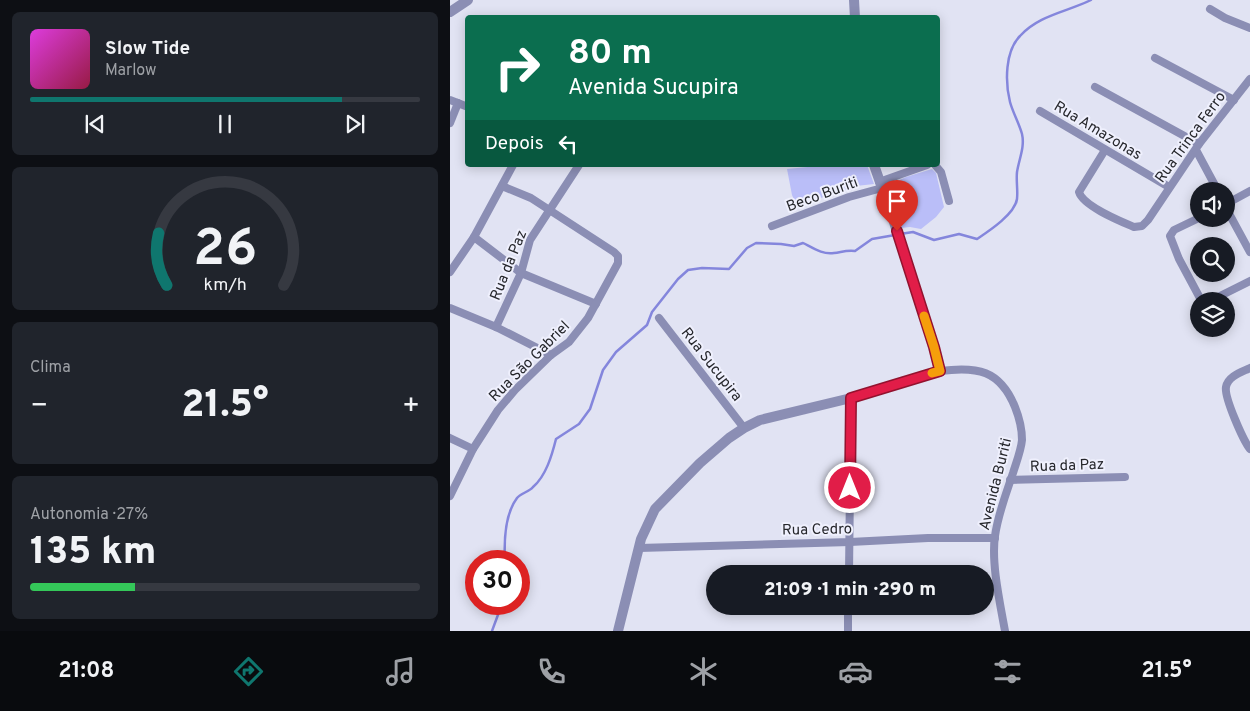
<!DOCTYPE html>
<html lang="pt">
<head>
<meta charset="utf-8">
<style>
	body { margin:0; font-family:Overpass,sans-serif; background:#20242c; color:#f1f3f6; height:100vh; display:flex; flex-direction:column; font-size:19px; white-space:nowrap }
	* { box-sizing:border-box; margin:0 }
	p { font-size:16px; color:#9ea1a6 }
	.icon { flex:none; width:28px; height:28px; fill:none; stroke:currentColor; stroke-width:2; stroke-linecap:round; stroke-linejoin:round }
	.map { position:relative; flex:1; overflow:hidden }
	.sheet { display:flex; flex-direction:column; gap:12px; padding:12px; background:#0d0f14; width:450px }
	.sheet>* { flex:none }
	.banner { position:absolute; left:15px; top:15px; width:475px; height:152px; border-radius:5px; box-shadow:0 2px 12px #0003; background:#0b6e4f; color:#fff; overflow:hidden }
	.tools { position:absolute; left:740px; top:182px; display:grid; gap:10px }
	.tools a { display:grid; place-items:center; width:45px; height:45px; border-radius:50%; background:#171b24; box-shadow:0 2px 12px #0003; font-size:25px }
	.speed { position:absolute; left:15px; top:550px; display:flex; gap:10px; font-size:25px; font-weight:700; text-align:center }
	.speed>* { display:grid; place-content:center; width:65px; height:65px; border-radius:50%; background:#171b24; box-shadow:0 2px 12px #0003; line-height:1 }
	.speed .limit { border:8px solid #d22; background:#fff; color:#111 }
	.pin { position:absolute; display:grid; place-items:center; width:42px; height:42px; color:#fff; margin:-51px -21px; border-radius:50% 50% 50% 0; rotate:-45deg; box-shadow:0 0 5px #0007 }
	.pin .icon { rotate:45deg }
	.me { position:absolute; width:55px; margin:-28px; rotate:0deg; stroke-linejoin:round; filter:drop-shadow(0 0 4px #0008) }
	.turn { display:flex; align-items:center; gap:18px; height:105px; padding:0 20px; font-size:22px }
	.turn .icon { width:65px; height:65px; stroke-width:2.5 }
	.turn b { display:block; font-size:35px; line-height:42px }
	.then { display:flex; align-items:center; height:48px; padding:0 20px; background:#0003; gap:10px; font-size:19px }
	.big { font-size:38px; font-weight:800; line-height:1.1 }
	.sheet .widget { flex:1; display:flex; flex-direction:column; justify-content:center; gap:8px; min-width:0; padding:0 18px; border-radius:8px; background:#20242c }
	.sheet .dial { align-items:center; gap:0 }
	.dial svg { height:130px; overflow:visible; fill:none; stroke:#363941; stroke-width:7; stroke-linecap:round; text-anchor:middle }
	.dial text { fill:#f1f3f6; stroke:none }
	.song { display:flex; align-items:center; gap:15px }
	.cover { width:60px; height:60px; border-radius:8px; background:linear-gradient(135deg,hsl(300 70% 55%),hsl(340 70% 35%)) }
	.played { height:5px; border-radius:2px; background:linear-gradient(90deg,#0f766e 80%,#363941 80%) }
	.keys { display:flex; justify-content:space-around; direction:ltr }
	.heat { display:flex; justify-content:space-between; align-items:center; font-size:28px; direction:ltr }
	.charge { height:8px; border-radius:4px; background:linear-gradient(90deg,#34c759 27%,#363941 0) }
	.trip { position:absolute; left:256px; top:565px; width:288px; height:50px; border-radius:25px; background:#171b24; box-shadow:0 2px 12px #0003; font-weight:800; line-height:50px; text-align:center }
	.dock { display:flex; height:80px; justify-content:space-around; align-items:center; background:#090b0e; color:#9ea1a6 }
	.dock .icon { width:35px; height:35px }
	.dock .current { color:#0f766e }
	.dock b { font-size:22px; color:#f1f3f6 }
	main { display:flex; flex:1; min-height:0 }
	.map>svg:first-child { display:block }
</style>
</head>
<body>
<main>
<section class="sheet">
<div class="widget">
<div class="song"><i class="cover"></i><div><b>Slow Tide</b><p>Marlow</p></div></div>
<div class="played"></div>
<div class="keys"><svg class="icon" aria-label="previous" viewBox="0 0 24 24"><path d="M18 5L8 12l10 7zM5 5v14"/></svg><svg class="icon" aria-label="pause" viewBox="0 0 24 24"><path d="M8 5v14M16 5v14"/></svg><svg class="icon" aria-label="next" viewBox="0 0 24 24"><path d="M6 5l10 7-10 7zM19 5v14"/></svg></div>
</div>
<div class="widget dial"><svg viewBox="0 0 100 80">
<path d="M14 69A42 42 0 1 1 86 69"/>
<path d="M14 69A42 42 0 0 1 9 37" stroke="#0f766e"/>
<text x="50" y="56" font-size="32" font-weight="700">26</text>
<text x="50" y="72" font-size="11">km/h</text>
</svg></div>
<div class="widget"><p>Clima</p>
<div class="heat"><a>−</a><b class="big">21.5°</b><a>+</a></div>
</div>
<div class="widget"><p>Autonomia · 27%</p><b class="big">135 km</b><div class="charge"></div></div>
</section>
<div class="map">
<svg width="800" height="631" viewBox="0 0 800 631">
	<rect width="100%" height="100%" fill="#e1e3f3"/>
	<g fill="#babef8">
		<polygon points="378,165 417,165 424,184 406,186 347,206 342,195 337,169"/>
		<polygon points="482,169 486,173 494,207 486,217 471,229 460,227 451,228 436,186 456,177"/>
	</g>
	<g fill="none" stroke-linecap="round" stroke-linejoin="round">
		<g stroke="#8486dc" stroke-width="2.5">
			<path d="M450,234L463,232L484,240L509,234L527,239C539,231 565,214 567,199C568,190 566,181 567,172C569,159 575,147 572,134C569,123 563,113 560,102C555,82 555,51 570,36C589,15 617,12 641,0"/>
			<path d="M55,561C54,542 55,514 67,498C71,493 79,492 83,487C96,476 102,455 106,439L129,424L140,409L153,370L166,352L197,325L202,312L228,279L238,270L252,268L279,269L297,248L306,243L331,244L344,246L353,243C363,248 373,255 384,253C392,252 396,250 405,251L422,239L445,235"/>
			<polyline points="42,631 52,604"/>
		</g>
		<g stroke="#8b8eb4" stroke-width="8">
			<polyline points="760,9 775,18 800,28"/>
			<polyline points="705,58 784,100"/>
			<polyline points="645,87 749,144"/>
			<polyline points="0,100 18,107"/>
			<polyline points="590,111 719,187"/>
			<polyline points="0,123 8,103"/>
			<path d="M655,150L629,192C633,206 670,221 684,227L692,226L698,220L749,144L800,79"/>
			<polyline points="746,150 768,191"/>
			<polyline points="485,165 491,172 499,201"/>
			<polyline points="429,182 477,165"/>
			<polyline points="776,204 800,191"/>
			<polyline points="776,208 800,252"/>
			<polyline points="749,218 724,230 720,236 729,259 751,300 760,301 800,281"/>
			<polyline points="322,226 399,197 432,188"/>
			<polyline points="24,237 71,273 146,304"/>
			<polyline points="0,272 24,237 63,165"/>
			<polyline points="0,308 46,327 101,355"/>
			<polyline points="209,318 294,428"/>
			<polyline points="46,327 71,273 80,240 129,165"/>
			<path d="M800,368C792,372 778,376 776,387C774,397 793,440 800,449"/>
			<path d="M490,371C527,366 550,370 565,407C569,417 572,428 572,440C571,451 566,463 563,473C556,494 548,514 545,536C541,563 550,603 555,631"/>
			<polyline points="0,438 23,449"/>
			<polyline points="560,480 675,477"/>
			<polyline points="0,496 23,449 48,410 65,390 101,355 119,342 138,318 168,263 168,256 164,252 81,198 52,186"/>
			<polyline points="189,548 400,542 478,538 545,538"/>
			<polyline points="399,574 401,398"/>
			<polyline points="398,631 398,606"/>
		</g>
		<g stroke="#8b8eb4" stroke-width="10">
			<polyline points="404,0 405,18"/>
			<polyline points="0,12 18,0"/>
			<polyline points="168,631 191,539 205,509 250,463 279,438 294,428 310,420 401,398 490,371 484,347 443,219 424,165"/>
		</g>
	</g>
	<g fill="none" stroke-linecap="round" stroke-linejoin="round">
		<defs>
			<polyline id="route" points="400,488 401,398 490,371 484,347 447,231"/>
		</defs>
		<use href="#route" stroke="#92132f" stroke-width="12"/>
		<use href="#route" stroke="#e11d48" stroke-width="9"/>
		<polyline stroke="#f59e0b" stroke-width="9" points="474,316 484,347 490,371 482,373"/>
	</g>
	<g text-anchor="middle" stroke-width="4" stroke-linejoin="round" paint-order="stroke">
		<g font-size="15" fill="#26272c" stroke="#eff0fd">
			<text transform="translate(648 130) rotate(31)" y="5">Rua Amazonas</text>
			<text transform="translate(740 137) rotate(-54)" y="5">Rua Trinca Ferro</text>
			<text transform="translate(372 194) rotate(-20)" y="5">Beco Buriti</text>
			<text transform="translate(58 265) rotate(-68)" y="5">Rua da Paz</text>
			<text transform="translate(79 361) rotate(-45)" y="5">Rua São Gabriel</text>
			<text transform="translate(262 364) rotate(52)" y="5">Rua Sucupira</text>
			<text transform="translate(617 465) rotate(-2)" y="5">Rua da Paz</text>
			<text transform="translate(545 484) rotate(-76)" y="5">Avenida Buriti</text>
			<text transform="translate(367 529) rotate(-1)" y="5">Rua Cedro</text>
		</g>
	</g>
</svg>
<div class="tools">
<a><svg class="icon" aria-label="sound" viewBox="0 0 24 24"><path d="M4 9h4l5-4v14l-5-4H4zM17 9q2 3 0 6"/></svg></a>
<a><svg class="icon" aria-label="search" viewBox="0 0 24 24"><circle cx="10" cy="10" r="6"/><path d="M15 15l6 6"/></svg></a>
<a><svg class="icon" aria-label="layers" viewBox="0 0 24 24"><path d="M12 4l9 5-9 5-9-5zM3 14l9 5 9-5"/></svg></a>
</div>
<div class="speed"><div class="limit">30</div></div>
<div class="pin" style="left:447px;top:231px;background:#d93025"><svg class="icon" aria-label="arrive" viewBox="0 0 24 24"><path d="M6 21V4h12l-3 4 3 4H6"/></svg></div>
<svg class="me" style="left:400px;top:488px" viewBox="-20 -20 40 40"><circle r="17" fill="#e11d48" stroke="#fff" stroke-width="3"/><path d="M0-11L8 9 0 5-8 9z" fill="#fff"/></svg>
<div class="trip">21:09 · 1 min · 290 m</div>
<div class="banner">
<div class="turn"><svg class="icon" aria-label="right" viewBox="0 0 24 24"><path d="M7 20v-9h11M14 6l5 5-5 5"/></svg><div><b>80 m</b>Avenida Sucupira</div></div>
<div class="then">Depois<svg class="icon" aria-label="left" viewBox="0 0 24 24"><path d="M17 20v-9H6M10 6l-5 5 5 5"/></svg></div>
</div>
</div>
</main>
<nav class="dock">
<b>21:08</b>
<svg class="icon current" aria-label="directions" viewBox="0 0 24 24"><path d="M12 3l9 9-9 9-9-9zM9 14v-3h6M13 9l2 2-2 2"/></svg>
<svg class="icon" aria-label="music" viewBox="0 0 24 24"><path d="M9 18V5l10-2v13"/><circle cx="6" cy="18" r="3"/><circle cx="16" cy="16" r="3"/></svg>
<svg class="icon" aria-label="phone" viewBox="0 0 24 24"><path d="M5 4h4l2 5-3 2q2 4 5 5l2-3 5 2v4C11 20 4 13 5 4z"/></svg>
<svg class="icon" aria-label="climate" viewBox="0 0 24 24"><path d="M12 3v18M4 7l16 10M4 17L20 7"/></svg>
<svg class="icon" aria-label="car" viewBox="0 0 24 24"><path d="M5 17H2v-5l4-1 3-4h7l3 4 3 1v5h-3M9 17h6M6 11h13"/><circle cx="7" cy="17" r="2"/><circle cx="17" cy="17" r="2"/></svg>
<svg class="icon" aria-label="filters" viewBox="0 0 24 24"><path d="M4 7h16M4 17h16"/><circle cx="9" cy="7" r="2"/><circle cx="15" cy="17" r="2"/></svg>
<b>21.5°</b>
</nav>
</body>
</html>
